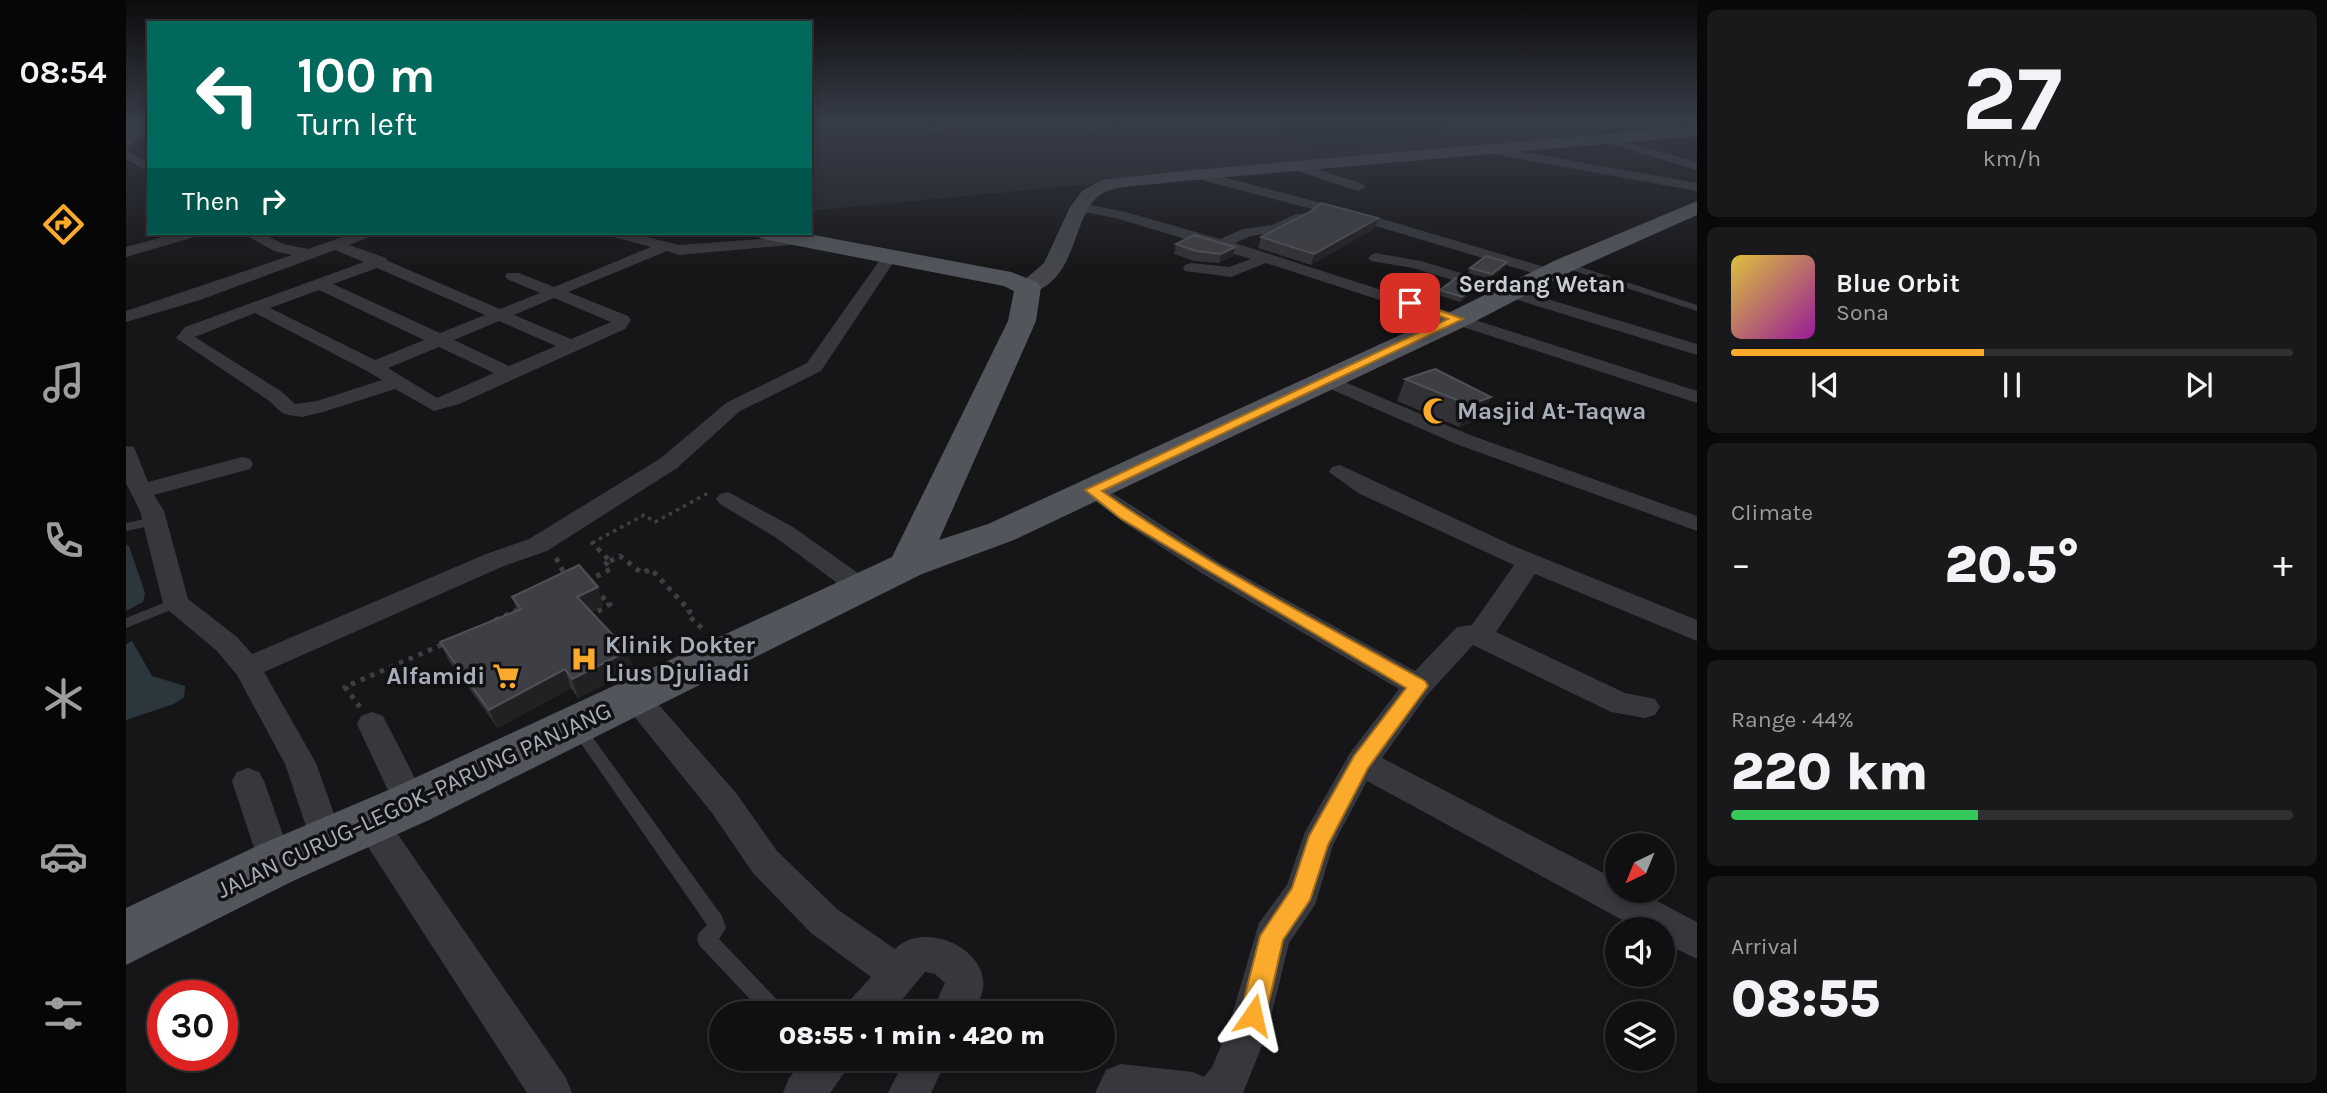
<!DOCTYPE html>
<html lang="en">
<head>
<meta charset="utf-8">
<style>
	body { margin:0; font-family:Karla,sans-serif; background:#19191b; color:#f1f3f6; height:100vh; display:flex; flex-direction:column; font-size:26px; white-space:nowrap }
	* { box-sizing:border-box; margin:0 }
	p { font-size:23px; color:#9c9d9f }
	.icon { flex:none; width:38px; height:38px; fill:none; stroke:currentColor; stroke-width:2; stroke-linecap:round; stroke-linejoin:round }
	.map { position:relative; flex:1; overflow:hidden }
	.sheet { display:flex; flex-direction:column; gap:10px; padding:10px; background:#09090a; width:630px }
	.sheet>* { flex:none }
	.guide { position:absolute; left:21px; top:21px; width:665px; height:214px; border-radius:0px; box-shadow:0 4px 10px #0003,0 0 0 2px #303032; background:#00695c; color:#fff; overflow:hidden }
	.needle { width:46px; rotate:223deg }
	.buttons { position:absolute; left:1479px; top:833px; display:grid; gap:14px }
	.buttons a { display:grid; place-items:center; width:70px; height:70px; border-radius:50%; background:#101012; box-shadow:0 4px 10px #0003,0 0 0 2px #303032; font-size:35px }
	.speed { position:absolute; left:21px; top:980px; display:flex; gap:14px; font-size:35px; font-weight:700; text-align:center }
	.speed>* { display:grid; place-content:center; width:91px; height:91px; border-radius:50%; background:#101012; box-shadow:0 4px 10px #0003,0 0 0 2px #303032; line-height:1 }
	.speed .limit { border:10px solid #d22; background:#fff; color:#111 }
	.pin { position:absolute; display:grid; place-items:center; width:60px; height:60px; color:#fff; margin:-30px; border-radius:14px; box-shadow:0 4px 10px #0006 }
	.me { position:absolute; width:77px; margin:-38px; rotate:11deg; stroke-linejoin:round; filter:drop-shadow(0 0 5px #0008) }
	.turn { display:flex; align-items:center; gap:24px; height:147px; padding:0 35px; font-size:32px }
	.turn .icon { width:91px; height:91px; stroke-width:2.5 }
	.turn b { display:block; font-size:49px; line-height:60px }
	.then { display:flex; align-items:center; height:66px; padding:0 35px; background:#0003; gap:14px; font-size:26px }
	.big { font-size:52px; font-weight:800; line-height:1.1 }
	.sheet .card { flex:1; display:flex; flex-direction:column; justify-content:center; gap:10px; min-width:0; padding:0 24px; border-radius:10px; background:#19191b }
	.sheet .dial { align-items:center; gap:0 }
	.dial b { font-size:91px; line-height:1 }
	.song { display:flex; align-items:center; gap:21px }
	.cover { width:84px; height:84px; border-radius:10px; background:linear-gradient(135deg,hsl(50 70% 55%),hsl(300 70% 35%)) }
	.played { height:7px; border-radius:4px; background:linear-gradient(90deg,#fbaa2b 45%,#303032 45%) }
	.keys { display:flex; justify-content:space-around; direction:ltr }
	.heat { display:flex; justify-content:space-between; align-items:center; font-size:38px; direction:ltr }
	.charge { height:10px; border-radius:5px; background:linear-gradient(90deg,#34c759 44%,#303032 0) }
	.trip { position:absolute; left:583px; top:1001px; width:406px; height:70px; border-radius:35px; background:#101012; box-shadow:0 4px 10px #0003,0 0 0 2px #303032; font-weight:800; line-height:70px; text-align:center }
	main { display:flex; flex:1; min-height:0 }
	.tab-bar { display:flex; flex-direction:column; width:126px; justify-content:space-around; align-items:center; background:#060607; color:#9c9d9f }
	.tab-bar .icon { width:49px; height:49px }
	.tab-bar .active { color:#fbaa2b }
	.tab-bar b { font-size:32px; color:#f1f3f6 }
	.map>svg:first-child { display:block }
</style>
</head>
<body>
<main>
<nav class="tab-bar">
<b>08:54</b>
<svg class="icon active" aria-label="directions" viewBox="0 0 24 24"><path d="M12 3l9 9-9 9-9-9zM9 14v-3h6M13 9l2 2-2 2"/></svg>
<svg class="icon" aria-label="music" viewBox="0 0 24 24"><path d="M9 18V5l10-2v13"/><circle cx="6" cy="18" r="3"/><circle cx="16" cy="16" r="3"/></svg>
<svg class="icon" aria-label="phone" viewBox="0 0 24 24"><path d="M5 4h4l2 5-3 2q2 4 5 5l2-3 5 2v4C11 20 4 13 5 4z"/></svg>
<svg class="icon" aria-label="climate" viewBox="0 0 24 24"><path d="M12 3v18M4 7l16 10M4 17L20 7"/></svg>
<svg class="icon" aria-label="car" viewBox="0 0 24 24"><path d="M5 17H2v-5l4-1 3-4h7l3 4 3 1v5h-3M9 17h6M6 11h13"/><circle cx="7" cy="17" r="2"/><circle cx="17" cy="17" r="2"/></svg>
<svg class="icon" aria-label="filters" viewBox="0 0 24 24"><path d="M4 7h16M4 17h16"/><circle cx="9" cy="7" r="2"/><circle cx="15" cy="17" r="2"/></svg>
</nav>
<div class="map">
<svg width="1571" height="1093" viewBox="0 0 1571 1093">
	<rect width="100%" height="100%" fill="#161618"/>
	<polygon fill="#222225" points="684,120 1571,120 1571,126 684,211"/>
	<polygon fill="#1c231c" points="1138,120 1308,120 1341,133 1196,148"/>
	<g fill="#2b363d">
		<polygon points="0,544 3,546 19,593 17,602 0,611"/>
		<polygon points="6,641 26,676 59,686 58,697 48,704 0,720 0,644"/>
	</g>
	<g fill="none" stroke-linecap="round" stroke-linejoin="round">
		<g stroke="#3d3f44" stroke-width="3.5" stroke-dasharray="3.5 4.5" stroke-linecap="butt">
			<polyline points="465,542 471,548"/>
			<polyline points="466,543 518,515 529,522 582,493"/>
		</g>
		<g stroke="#3d3f44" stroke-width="5" stroke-dasharray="4.5 6" stroke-linecap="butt">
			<polyline points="430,558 439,575"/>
			<polyline points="484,561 494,556 516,573 525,569 564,611 561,614 580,632"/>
			<polyline points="461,581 485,569 480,563 484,561 469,546"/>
			<polyline points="468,618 466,615 484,604 470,591"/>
			<polyline points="369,620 396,608"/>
			<polyline points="234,707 219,687 320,643"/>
		</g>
		<g fill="#37383d" fill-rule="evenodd">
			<path d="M783,120C795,120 806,128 819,129C852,132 888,133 921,132C964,131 1006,120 1049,120L922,136L819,133L798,129Z"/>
			<polygon points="1436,263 1442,263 1571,305 1571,311 1436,267"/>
			<polygon points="29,517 35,521 33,524 0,531 0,523"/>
			<polygon points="50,598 55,600 57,603 55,606 0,628 0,618"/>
			<polygon points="452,722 457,724 596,916 600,928 593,939 657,1006 660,1013 637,1013 573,945 571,939 573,933 581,925 447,732 444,728 447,724"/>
		</g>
		<g fill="#37383d" fill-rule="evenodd">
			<polygon points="1482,137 1571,162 1571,170 1478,142 1476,140"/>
			<polygon points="1365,146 1571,183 1571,191 1361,153 1361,147"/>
			<polygon points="0,150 23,163 23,172 0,159"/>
			<polygon points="1169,162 1237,184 1239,187 1232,191 1165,169 1165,163"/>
			<polygon points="1073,171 1253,218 1429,270 1431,273 1423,278 1417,276 1243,224 1068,178 1068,172"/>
			<polygon points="954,203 1000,212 1094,239 1117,229 1146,225 1170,214 1180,214 1180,220 1154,232 1125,236 1109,243 1571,391 1571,403 1140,263 1105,277 1059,271 1057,268 1059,265 1065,263 1103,267 1125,259 993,219 949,210 947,207"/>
			<polygon points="52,233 74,233 72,236 0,257 0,247"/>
			<path d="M116,233H134L158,244L182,249L228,233H248L246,236L223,245L260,258L262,261L374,309L414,293L381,279L379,276L381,273H393L428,287L525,247L484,236L482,233H505L553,245L675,236L682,240L675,244L553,255L541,251L442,292L502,316L505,320L499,329L333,404L308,411L269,389L197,412L176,417L163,415L156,413L142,400L50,338L59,327L238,262L209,250L74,300L0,322V311L166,255L148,251ZM251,268L359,315L314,333L207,284ZM193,290L298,340L249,360L144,308ZM428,298L485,322L445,339L388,315ZM129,313L241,371L256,380L191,401L169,404L156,392L69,337ZM373,321L430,346L383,366L328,340ZM313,347L368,373L311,398L262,368Z"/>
			<polygon points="763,252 771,257 695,371 614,411 551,468 421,551 378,566 138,672 190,763 218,842 213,853 201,857 189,853 159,764 111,675 91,651 41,609 37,603 14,511 0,483 0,446 8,447 22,482 116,457 124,459 127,464 124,469 28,495 38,511 62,599 111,637 126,654 360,554 403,539 535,458 600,403 681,363 758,254"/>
			<polygon points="1250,253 1295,261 1571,344 1571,355 1287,268 1245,261 1242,258 1245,255"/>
			<polygon points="1200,374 1344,435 1571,516 1571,531 1330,444 1193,384 1190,380 1193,376"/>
			<polygon points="1214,465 1390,547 1571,620 1571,641 1409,574 1370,632 1499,693 1529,699 1534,707 1529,715 1519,718 1485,712 1347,645 1302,694 1256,758 1491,880 1491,891 1512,891 1571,922 1571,959 1536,942 1536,929 1513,929 1241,781 1207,845 1189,905 1163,943 1141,1033 1117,1093 969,1093 980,1070 995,1064 1067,1072 1078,1077 1086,1067 1101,1032 1133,923 1161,885 1179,832 1224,753 1273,689 1077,574 997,522 955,490 958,485 974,485 1094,563 1289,671 1331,627 1346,625 1388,565 1232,493 1203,472 1206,467"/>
			<polygon points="602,492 667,527 736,576 740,582 734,598 725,601 716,598 712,592 714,585 649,537 594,504 590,499 594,494"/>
			<path d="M509,686L519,689L610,793L651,851L711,909L769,949C798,920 862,948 857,988C856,996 851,1006 847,1013H805L819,983L809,974L799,972L765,1013H719L725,999L745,977L685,933L627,873L586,813L499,705L494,697L499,689Z"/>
			<polygon points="246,712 257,716 297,794 301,804 297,814 285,818 273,814 231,724 235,716"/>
			<polygon points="122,768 133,772 138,781 167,863 162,874 150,879 138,874 133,863 106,781 111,772"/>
			<polygon points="245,809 257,813 440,1078 446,1093 401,1093 233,833 228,823 233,813"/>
			<polygon points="679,1059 724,1059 718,1073 704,1093 657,1093 663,1078"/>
			<polygon points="779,1059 821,1059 805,1093 762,1093"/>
		</g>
		<path fill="#45474d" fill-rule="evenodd" d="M1571,126V136L1056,181C1037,184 997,185 981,191C943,207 957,280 902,294L894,292L890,287L918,263L944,207L956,191L976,180L1056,171Z"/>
		<polygon fill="#53555c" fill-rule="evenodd" points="1571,201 1571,215 1448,270 1342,325 888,540 796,574 303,820 169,880 0,965 0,908 131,846 267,788 766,557 882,321 888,291 878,286 642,240 634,238 631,233 677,233 885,272 911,282 915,287 910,321 813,540 862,524 1322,313 1430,260"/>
	</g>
	<g fill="#323236">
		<polygon points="0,120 23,120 23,129 6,150 0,149"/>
		<polygon points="1252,218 1249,228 1185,265 1132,248 1135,237"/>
		<polygon points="1050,244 1107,256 1093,263 1068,261 1048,254"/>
		<polygon points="1381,262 1379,267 1364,279 1342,273 1344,268"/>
		<polygon points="1352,285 1350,290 1334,302 1312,295 1314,290"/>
		<polygon points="1279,379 1365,397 1355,419 1333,427 1271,401"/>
		<polygon points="472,587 477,606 465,612 502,651 507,670 452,698 445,688 372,728 323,661 314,642 391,611 386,597"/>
	</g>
	<g fill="#212124">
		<polygon points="23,120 23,129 6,150 3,144"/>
		<polygon points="1252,218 1249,228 1185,265 1188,254"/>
		<polygon points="1109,247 1107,256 1093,263 1095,254"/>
		<polygon points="1381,262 1379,267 1364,279 1366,274"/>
		<polygon points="1352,285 1350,290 1334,302 1336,297"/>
		<polygon points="1365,397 1355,419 1333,427 1343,405"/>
		<polygon points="472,587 477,606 457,615 451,597"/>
		<polygon points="502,651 507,670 452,698 446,679"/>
		<polygon points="439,669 445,688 372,728 363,710"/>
	</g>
	<g fill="#3e3f44" stroke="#4f5156" stroke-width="2">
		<polygon points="0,120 23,120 3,144 0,144"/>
		<polygon points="1195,203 1252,218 1188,254 1135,237 1184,212"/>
		<polygon points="1068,235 1109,247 1095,254 1070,251 1050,244"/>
		<polygon points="1360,256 1381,262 1366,274 1344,268"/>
		<polygon points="1330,278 1352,285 1336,297 1314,290"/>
		<polygon points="1309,369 1365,397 1343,405 1279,379"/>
		<polygon points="453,565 472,587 451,597 502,651 446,679 439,669 363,710 314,642 395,609 386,597"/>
	</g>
	<linearGradient id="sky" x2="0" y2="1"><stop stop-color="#0c0c0d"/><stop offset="0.44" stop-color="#363c48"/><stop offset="1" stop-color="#363c48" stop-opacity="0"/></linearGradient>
	<rect width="1571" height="273" fill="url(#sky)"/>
	<path fill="#fbaa2b" stroke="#a36e1c" stroke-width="2" d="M1284,300L1337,319L976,491C1077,563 1191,620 1299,681L1302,686L1242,768L1202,845L1184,900L1157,940L1140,1015L1136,1024L1127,1027L1118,1024L1114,1015L1134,936L1166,888L1183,836L1228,756L1280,688L994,518L959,490L1322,319L1280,306L1278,303Z"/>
	<defs>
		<symbol id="mosque-bare" viewBox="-9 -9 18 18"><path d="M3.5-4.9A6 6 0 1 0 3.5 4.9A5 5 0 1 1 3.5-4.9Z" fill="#fbaa2b" stroke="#111113" stroke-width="2.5" paint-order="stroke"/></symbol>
		<symbol id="hospital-bare" viewBox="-9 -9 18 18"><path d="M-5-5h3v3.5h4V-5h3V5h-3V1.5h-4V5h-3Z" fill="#fbaa2b" stroke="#111113" stroke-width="2.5" paint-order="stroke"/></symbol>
		<symbol id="supermarket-bare" viewBox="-9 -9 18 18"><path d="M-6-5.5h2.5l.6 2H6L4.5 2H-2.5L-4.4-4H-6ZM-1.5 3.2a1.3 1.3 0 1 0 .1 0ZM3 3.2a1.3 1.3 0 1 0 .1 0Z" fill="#fbaa2b" stroke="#111113" stroke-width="2.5" paint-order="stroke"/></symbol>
	</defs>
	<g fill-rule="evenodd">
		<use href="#mosque-bare" x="1291" y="392" width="38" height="38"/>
		<use href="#hospital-bare" x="439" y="640" width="38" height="38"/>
		<use href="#supermarket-bare" x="361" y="657" width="38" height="38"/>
	</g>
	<g text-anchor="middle" stroke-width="7" stroke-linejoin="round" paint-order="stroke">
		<g font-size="23" font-weight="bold" fill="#c8ccd4" stroke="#111113">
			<text x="1416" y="292">Serdang Wetan</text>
		</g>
		<g font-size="24" font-weight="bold" fill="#a7adb9" stroke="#111113" text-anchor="start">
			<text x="1331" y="419">Masjid At-Taqwa</text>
			<text x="479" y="653">Klinik Dokter<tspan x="479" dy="28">Lius Djuliadi</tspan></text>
			<text x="359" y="684" text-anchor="end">Alfamidi</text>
		</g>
		<g font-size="24" fill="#a7adb9" stroke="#111113">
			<text transform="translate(288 800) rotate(-25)" y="8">JALAN CURUG–LEGOK–PARUNG PANJANG</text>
		</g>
	</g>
</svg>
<div class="buttons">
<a><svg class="needle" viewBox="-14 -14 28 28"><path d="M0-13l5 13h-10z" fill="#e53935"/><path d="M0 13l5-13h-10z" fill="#9c9d9f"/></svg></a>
<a><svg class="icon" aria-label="sound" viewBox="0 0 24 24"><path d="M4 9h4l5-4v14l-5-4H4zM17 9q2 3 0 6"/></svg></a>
<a><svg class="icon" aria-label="layers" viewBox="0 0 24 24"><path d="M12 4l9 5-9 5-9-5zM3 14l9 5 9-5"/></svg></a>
</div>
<div class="speed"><div class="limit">30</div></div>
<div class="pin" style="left:1284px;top:303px;background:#d93025"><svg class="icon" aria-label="arrive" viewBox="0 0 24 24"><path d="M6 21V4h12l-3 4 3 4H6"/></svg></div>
<svg class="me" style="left:1127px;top:1015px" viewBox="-20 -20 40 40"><path d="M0-17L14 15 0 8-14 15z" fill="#fbaa2b" stroke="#fff" stroke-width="4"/></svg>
<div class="trip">08:55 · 1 min · 420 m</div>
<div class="guide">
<div class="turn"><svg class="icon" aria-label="left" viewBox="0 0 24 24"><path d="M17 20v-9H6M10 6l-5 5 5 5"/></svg><div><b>100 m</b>Turn left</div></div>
<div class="then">Then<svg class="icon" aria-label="right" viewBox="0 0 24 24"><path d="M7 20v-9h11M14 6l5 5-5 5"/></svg></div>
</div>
</div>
<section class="sheet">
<div class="card dial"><b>27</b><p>km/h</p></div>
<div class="card">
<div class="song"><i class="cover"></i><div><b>Blue Orbit</b><p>Sona</p></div></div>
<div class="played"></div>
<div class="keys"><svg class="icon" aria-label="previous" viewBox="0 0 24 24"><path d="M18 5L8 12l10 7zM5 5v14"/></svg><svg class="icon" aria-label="pause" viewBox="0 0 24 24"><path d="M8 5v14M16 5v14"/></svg><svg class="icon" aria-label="next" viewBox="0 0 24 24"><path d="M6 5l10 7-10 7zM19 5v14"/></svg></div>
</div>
<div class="card"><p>Climate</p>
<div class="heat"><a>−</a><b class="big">20.5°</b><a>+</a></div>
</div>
<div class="card"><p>Range · 44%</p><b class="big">220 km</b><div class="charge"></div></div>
<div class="card"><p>Arrival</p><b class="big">08:55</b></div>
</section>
</main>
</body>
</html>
